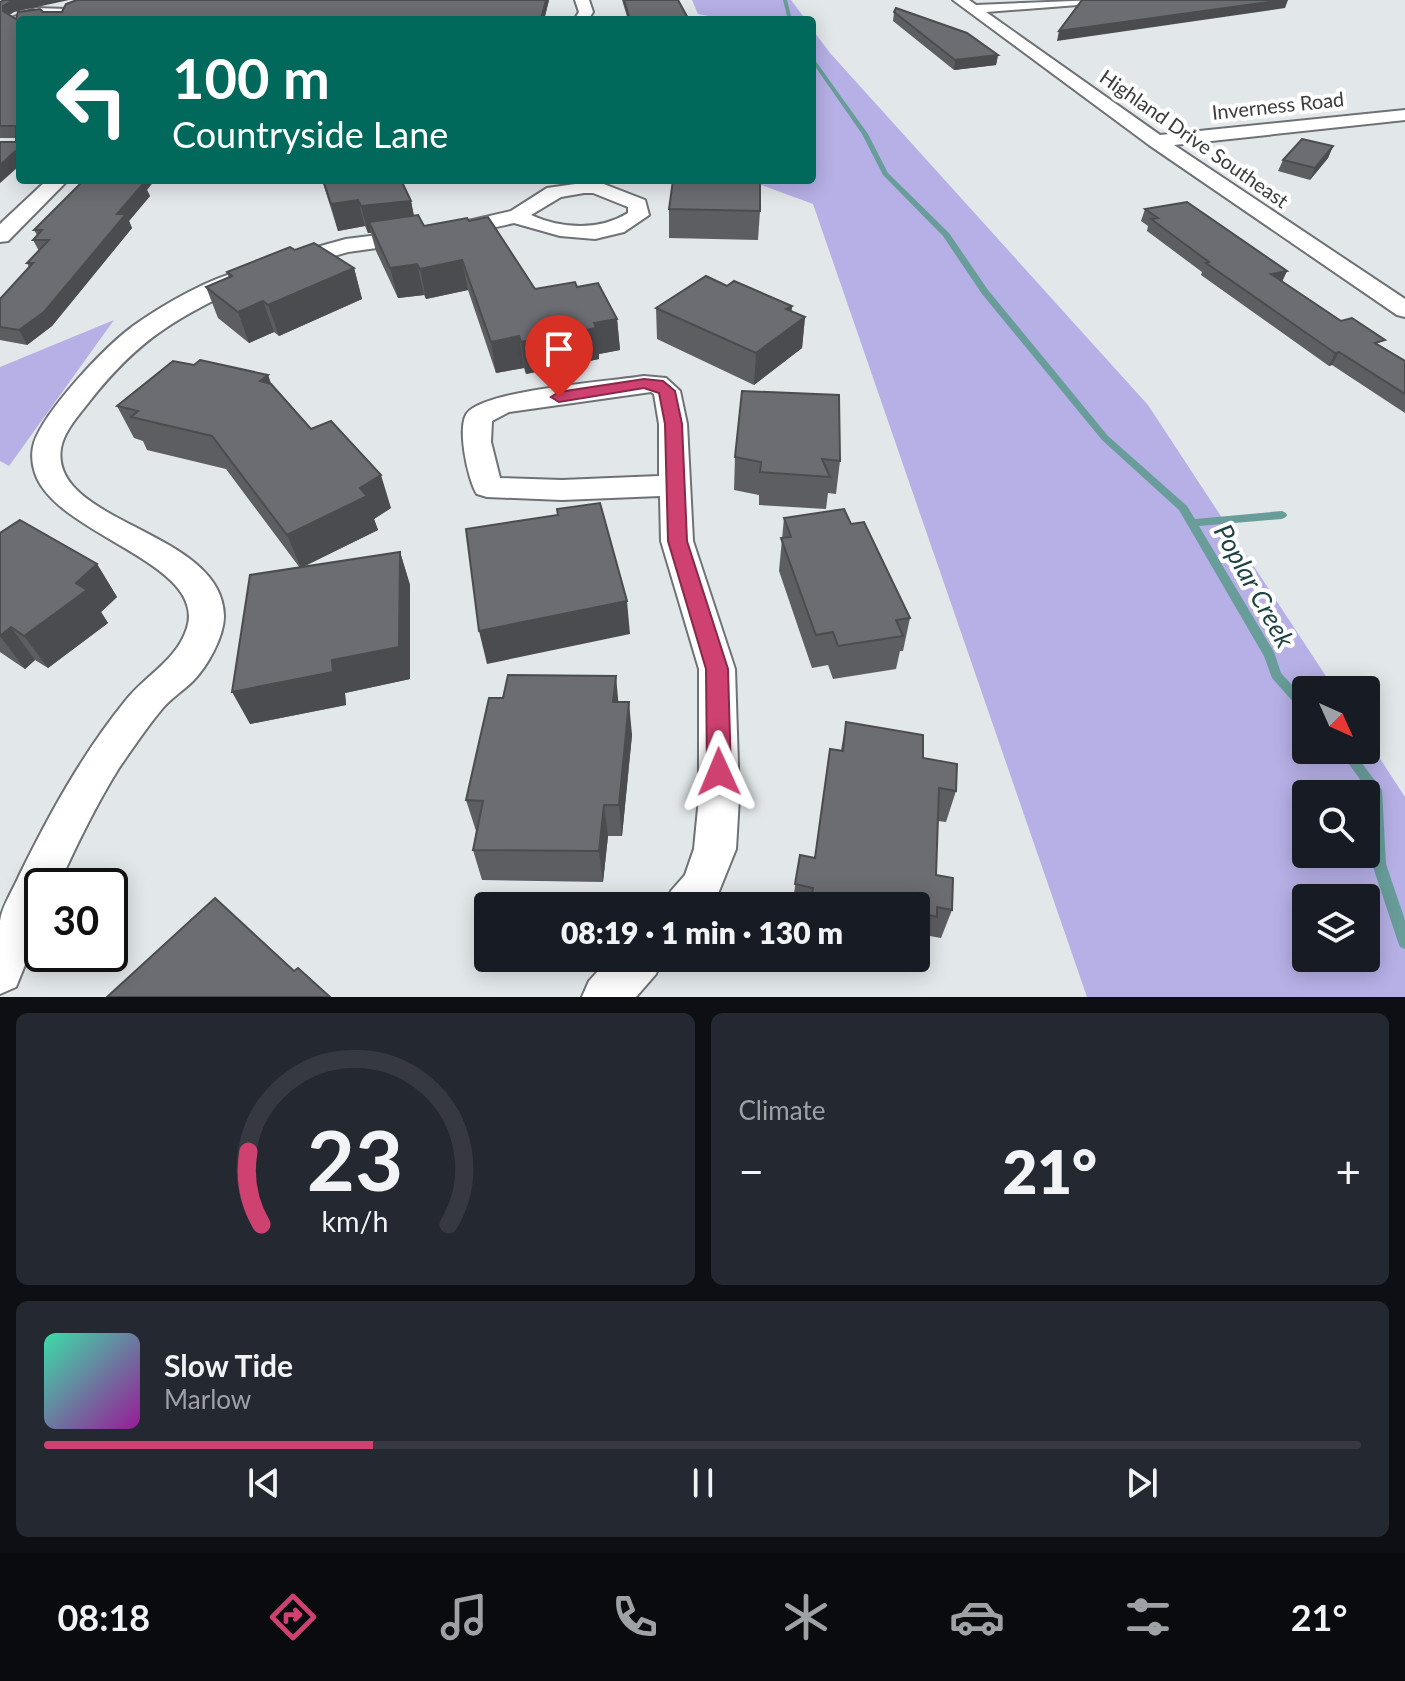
<!DOCTYPE html>
<html lang="en">
<head>
<meta charset="utf-8">
<style>
	body { margin:0; font-family:Lato,sans-serif; background:#242831; color:#f1f3f6; height:100vh; display:flex; flex-direction:column; font-size:30px; white-space:nowrap }
	* { box-sizing:border-box; margin:0 }
	p { font-size:26px; color:#9ea1a6 }
	.icon { flex:none; width:44px; height:44px; fill:none; stroke:currentColor; stroke-width:2; stroke-linecap:round; stroke-linejoin:round }
	.map { position:relative; height:997px; overflow:hidden }
	.details { display:flex; flex-direction:column; gap:16px; padding:16px; background:#0d0f14; flex:1 }
	.details>* { flex:none }
	.hud { position:absolute; left:16px; top:16px; width:800px; height:168px; border-radius:8px; box-shadow:0 4px 20px #0003; background:#00695c; color:#fff; overflow:hidden }
	.needle { width:52px; rotate:135deg }
	.tools { position:absolute; left:1292px; top:676px; display:grid; gap:16px }
	.tools a { display:grid; place-items:center; width:88px; height:88px; border-radius:8px; background:#171b24; box-shadow:0 4px 20px #0003; font-size:40px }
	.speed { position:absolute; left:24px; top:868px; display:flex; gap:16px; font-size:40px; font-weight:700; text-align:center }
	.speed>* { display:grid; place-content:center; width:104px; height:104px; border-radius:50%; background:#171b24; box-shadow:0 4px 20px #0003; line-height:1 }
	.speed .limit { border:4px solid #111; border-radius:12px; background:#fff; color:#111 }
	.pin { position:absolute; display:grid; place-items:center; width:68px; height:68px; color:#fff; margin:-82px -34px; border-radius:50% 50% 50% 0; rotate:-45deg; box-shadow:0 0 8px #0007 }
	.pin .icon { rotate:45deg }
	.me { position:absolute; width:88px; margin:-44px; rotate:359deg; stroke-linejoin:round; filter:drop-shadow(0 0 6px #0008) }
	.turn { display:flex; align-items:center; gap:28px; height:168px; padding:0 24px; font-size:36px }
	.turn .icon { width:104px; height:104px; stroke-width:2.5 }
	.turn b { display:block; font-size:56px; line-height:68px }
	.big { font-size:60px; font-weight:800; line-height:1.1 }
	.details .card { flex:1; display:flex; flex-direction:column; justify-content:center; gap:12px; min-width:0; padding:0 28px; border-radius:12px; background:#242831 }
	.details .dial { align-items:center; gap:0 }
	.dial svg { height:208px; overflow:visible; fill:none; stroke:#363941; stroke-width:7; stroke-linecap:round; text-anchor:middle }
	.dial text { fill:#f1f3f6; stroke:none }
	.song { display:flex; align-items:center; gap:24px }
	.cover { width:96px; height:96px; border-radius:12px; background:linear-gradient(135deg,hsl(160 70% 55%),hsl(300 70% 35%)) }
	.played { height:8px; border-radius:4px; background:linear-gradient(90deg,#ce4170 25%,#363941 25%) }
	.keys { display:flex; justify-content:space-around; direction:ltr }
	.heat { display:flex; justify-content:space-between; align-items:center; font-size:44px; direction:ltr }
	.details .tiles { flex:1; display:grid; gap:16px; grid-template-columns:1fr 1fr }
	.card:last-child { grid-column:span 2 }
	.trip { position:absolute; left:474px; top:892px; width:456px; height:80px; border-radius:8px; background:#171b24; box-shadow:0 4px 20px #0003; font-weight:800; line-height:80px; text-align:center }
	.menu { display:flex; height:128px; justify-content:space-around; align-items:center; background:#090b0e; color:#9ea1a6 }
	.menu .icon { width:56px; height:56px }
	.menu .on { color:#ce4170 }
	.menu b { font-size:36px; color:#f1f3f6 }
	.map>svg:first-child { display:block }
</style>
</head>
<body>
<div class="map">
<svg width="1405" height="997" viewBox="0 0 1405 997">
	<rect width="100%" height="100%" fill="#e2e7ea"/>
	<g fill="#b6b0e6" fill-rule="evenodd">
		<polygon points="692,0 791,0 806,20 731,20 698,14"/>
		<path d="M812,29L830,53L1148,405L1335,690H1306V750H1366V737L1405,797V997H1087L813,204L748,180H812ZM1306,794H1366V854H1306ZM1306,898H1366V958H1306Z"/>
		<polygon points="114,320 9,466 0,461 0,367"/>
	</g>
	<g fill="none" stroke-linecap="round" stroke-linejoin="round">
		<g fill="#689d9a" fill-rule="evenodd">
			<polygon points="783,0 787,0 792,20 788,20"/>
			<polygon points="812,56 868,134 888,173 949,233 988,290 1108,436 1187,506 1195,519 1282,511 1286,513 1287,515 1286,517 1282,519 1199,526 1274,652 1281,673 1306,700 1306,713 1302,712 1272,678 1264,656 1179,510 1102,440 982,294 943,236 883,175 862,134 812,62"/>
			<polygon points="1339,750 1352,750 1382,790 1386,864 1405,920 1405,949 1400,947 1398,942 1372,864 1369,792"/>
		</g>
		<defs>
			<g id="street">
				<polygon points="575,0 589,0 593,12 588,20 574,20 579,12"/>
				<polygon points="953,0 969,0 976,5 1098,0 1091,4 986,12 1160,135 1405,110 1405,120 1174,145 1405,299 1405,317 1397,315 1149,145"/>
				<polygon points="36,8 66,9 68,17 66,20 47,20 50,16 20,20 20,27 9,19"/>
				<polygon points="47,180 68,180 8,241 0,242 0,224"/>
				<path d="M596,181L645,200L649,215L624,232L595,239L560,236L514,223L442,239L348,252L289,269L278,262L281,257L346,239L442,227L511,211L547,188ZM584,193H593L628,207V213C599,231 562,229 531,215L561,197Z"/>
				<path d="M244,270L252,272L255,277L252,282C178,317 141,336 89,402C79,415 64,431 61,448C49,524 223,530 224,616C224,637 207,667 193,681C183,691 171,698 162,709C146,728 133,748 119,768C96,805 76,846 58,886H42V923L16,987L0,994C0,970 0,944 0,921C2,906 13,890 19,876C49,815 82,754 126,700C146,675 177,660 187,628C208,562 55,535 35,473C32,464 31,453 34,443C45,410 106,345 136,324C166,303 208,279 244,270Z"/>
				<path d="M644,376L666,378L680,391L687,424L693,541L735,669L739,798L736,849L713,906H664L671,891L685,875L694,849L699,798V669L661,541L660,496L562,500L487,497L477,494C468,481 455,422 469,411C495,389 606,382 644,376ZM651,392L654,394L659,424V476L562,480L500,478L491,442L492,421L509,412Z"/>
				<polygon points="610,958 662,958 656,974 636,997 582,997 589,981"/>
			</g>
		</defs>
		<use href="#street" stroke="#6e7276" stroke-width="4"/>
		<use href="#street" fill="#fff" fill-rule="evenodd"/>
	</g>
	<g fill="#5c5e62">
		<polygon points="549,0 544,20 20,20 20,165 0,183 16,142 16,138 0,138 0,2 14,12 9,15 16,19 43,12"/>
		<polygon points="622,0 678,0 689,20 628,20"/>
		<polygon points="894,12 998,55 996,65 954,70 893,21"/>
		<polygon points="1333,146 1328,158 1310,180 1278,171 1283,160"/>
		<polygon points="322,180 401,180 411,201 414,216 424,226 469,221 535,289 577,287 617,319 620,350 599,354 599,359 526,374 524,368 496,373 468,290 426,299 424,295 398,298 376,251 371,233 368,233 365,226 338,231"/>
		<polygon points="147,190 150,196 129,221 132,228 52,326 27,345 0,340 0,299 29,267 27,263 39,251 33,240 37,235 34,230"/>
		<polygon points="669,209 760,211 758,240 669,238"/>
		<polygon points="1145,209 1287,271 1282,282 1341,321 1405,361 1405,413 1332,365 1329,366 1201,275 1202,272 1147,231 1148,226 1141,221"/>
		<polygon points="295,250 354,268 362,299 279,336 274,332 249,343 218,318 206,287 229,278 227,272"/>
		<polygon points="792,306 791,311 805,317 802,348 754,385 657,339 656,308"/>
		<polygon points="194,365 268,375 271,384 311,429 391,508 374,519 378,530 302,567 400,552 410,585 410,679 345,693 346,705 250,724 300,568 226,469 147,450 143,441 134,438 117,406"/>
		<polygon points="742,391 840,461 836,494 828,493 826,509 759,505 759,495 734,490 735,457"/>
		<polygon points="784,518 851,524 910,618 903,651 900,651 896,669 833,679 828,665 812,668 779,571"/>
		<polygon points="0,533 97,564 117,597 101,612 108,623 48,668 35,660 25,669 0,652"/>
		<polygon points="619,702 632,735 622,836 608,836 603,882 482,880 473,850 476,831 466,800"/>
		<polygon points="846,722 923,758 956,791 946,822 938,821 936,875 952,910 941,938 930,936 927,946 916,943 916,906 792,906 800,855 815,858 830,749 841,750"/>
		<polygon points="862,958 910,958 907,967"/>
	</g>
	<g fill="#4b4c50">
		<polygon points="17,0 69,0 14,12 7,16 3,11 3,6 10,2"/>
		<polygon points="546,0 549,0 544,20 541,20"/>
		<polygon points="1282,0 1288,0 1285,8 1057,41 1059,31"/>
		<polygon points="998,55 996,65 954,70 955,60"/>
		<polygon points="1333,146 1328,158 1310,180 1315,168"/>
		<polygon points="20,147 20,165 0,183 0,165"/>
		<polygon points="139,180 155,180 147,190 150,196 129,221 132,228 52,326 27,345 19,330 117,214"/>
		<polygon points="358,200 365,226 338,231 331,204"/>
		<polygon points="411,201 416,227 369,222 371,233 368,233 361,206"/>
		<polygon points="462,260 468,290 426,299 420,269"/>
		<polygon points="417,264 424,295 398,298 390,268"/>
		<polygon points="354,268 362,299 279,336 268,305"/>
		<polygon points="1287,271 1281,283 1271,274"/>
		<polygon points="263,301 274,332 249,343 238,312"/>
		<polygon points="792,306 790,328 805,317 802,348 754,385 756,353 786,309"/>
		<polygon points="617,319 620,350 599,354 599,359 526,374 521,342 594,323"/>
		<polygon points="519,336 524,368 496,373 491,342"/>
		<polygon points="1339,352 1332,365 1329,366 1335,353"/>
		<polygon points="268,375 279,407 260,381"/>
		<polygon points="381,475 391,508 374,519 378,530 301,568 287,535"/>
		<polygon points="400,552 410,585 410,679 345,693 346,705 250,724 232,692 332,660"/>
		<polygon points="97,564 117,597 101,612 108,623 48,668 24,636 76,583"/>
		<polygon points="627,601 630,634 487,664 479,631"/>
		<polygon points="11,627 35,660 25,669 0,636"/>
		<polygon points="616,676 619,709 613,702"/>
		<polygon points="629,702 632,735 622,836 619,805"/>
		<polygon points="604,805 608,836 603,882 599,851"/>
	</g>
	<g fill="#6b6d72" stroke="#4b4c50" stroke-width="2">
		<polygon points="4,0 17,0 10,2 3,6 3,11 16,19 18,12 40,9 43,12 62,12 66,4 77,0 546,0 541,19 542,20 507,20 504,17 421,18 423,20 20,20 20,147 0,165 0,142 16,142 16,126 0,126 0,2"/>
		<polygon points="624,0 678,0 689,20 630,20"/>
		<polygon points="1082,0 1282,0 1059,31"/>
		<polygon points="896,8 967,33 998,55 955,60 894,12"/>
		<polygon points="1302,139 1333,146 1315,168 1283,160"/>
		<polygon points="84,180 139,180 137,183 144,183 117,214 126,214 44,312 19,330 0,327 0,299 33,263 27,263 49,240 33,240 42,230 34,230"/>
		<polygon points="323,180 401,180 411,201 361,206 358,200 331,204"/>
		<polygon points="673,180 760,180 760,211 669,209"/>
		<polygon points="1187,202 1287,271 1271,274 1341,321 1352,318 1385,340 1375,343 1405,361 1405,394 1339,352 1335,353 1206,263 1209,262 1151,219 1158,218 1145,209"/>
		<polygon points="418,215 424,226 467,218 469,221 488,217 535,289 575,282 577,287 598,283 617,319 594,323 596,328 521,342 519,336 491,342 462,260 420,269 417,264 390,268 369,222"/>
		<polygon points="314,243 354,268 268,305 263,301 238,312 206,287 232,276 227,272 290,247 295,250"/>
		<polygon points="706,276 727,286 734,281 792,306 786,309 805,317 756,353 656,308"/>
		<polygon points="200,360 268,375 260,381 271,384 311,429 331,421 381,475 360,488 367,496 287,535 212,436 131,417 138,411 117,406 173,361 194,365"/>
		<polygon points="742,391 839,395 840,461 822,459 830,477 760,472 761,462 735,457"/>
		<polygon points="600,503 627,601 479,631 466,529 558,515 557,509"/>
		<polygon points="844,509 851,524 864,522 910,618 896,620 903,636 838,646 833,632 816,635 814,630 781,538 791,537 784,518"/>
		<polygon points="20,520 97,564 76,583 87,590 24,636 11,627 0,636 0,533"/>
		<polygon points="400,552 399,647 332,660 333,672 232,692 250,575"/>
		<polygon points="508,675 616,676 613,702 629,702 619,805 604,805 599,851 473,850 483,801 466,800 489,698 503,698"/>
		<polygon points="846,722 923,735 923,758 957,764 956,791 939,788 936,875 953,878 952,910 937,907 937,917 918,912 917,939 916,906 832,906 833,900 812,895 813,888 795,884 800,855 815,858 830,749 843,751"/>
		<polygon points="215,898 294,971 298,968 330,997 107,997"/>
	</g>
	<polygon fill="#ce4170" stroke="#862a49" stroke-width="2" points="644,379 663,381 675,391 682,424 687,541 728,669 731,772 727,780 719,783 710,780 707,772 706,669 668,541 665,424 659,393 644,388 559,402 551,397 559,392"/>
	<g text-anchor="middle" stroke-width="8" stroke-linejoin="round" paint-order="stroke">
		<g font-size="20" fill="#3a3c3d" stroke="#fff">
			<text transform="translate(1278 106) rotate(-6)" y="7">Inverness Road</text>
			<text transform="translate(1194 139) rotate(35)" y="7">Highland Drive Southeast</text>
		</g>
		<g font-size="26" font-style="italic" fill="#1f4341" stroke="#fff">
			<text transform="translate(1254 586) rotate(61)" y="9">Poplar Creek</text>
		</g>
	</g>
</svg>
<div class="tools">
<a><svg class="needle" viewBox="-14 -14 28 28"><path d="M0-13l5 13h-10z" fill="#e53935"/><path d="M0 13l5-13h-10z" fill="#9ea1a6"/></svg></a>
<a><svg class="icon" aria-label="search" viewBox="0 0 24 24"><circle cx="10" cy="10" r="6"/><path d="M15 15l6 6"/></svg></a>
<a><svg class="icon" aria-label="layers" viewBox="0 0 24 24"><path d="M12 4l9 5-9 5-9-5zM3 14l9 5 9-5"/></svg></a>
</div>
<div class="speed"><div class="limit">30</div></div>
<div class="pin" style="left:559px;top:397px;background:#d93025"><svg class="icon" aria-label="arrive" viewBox="0 0 24 24"><path d="M6 21V4h12l-3 4 3 4H6"/></svg></div>
<svg class="me" style="left:719px;top:772px" viewBox="-20 -20 40 40"><path d="M0-17L14 15 0 8-14 15z" fill="#ce4170" stroke="#fff" stroke-width="4"/></svg>
<div class="trip">08:19 · 1 min · 130 m</div>
<div class="hud">
<div class="turn"><svg class="icon" aria-label="left" viewBox="0 0 24 24"><path d="M17 20v-9H6M10 6l-5 5 5 5"/></svg><div><b>100 m</b>Countryside Lane</div></div>
</div>
</div>
<section class="details">
<div class="tiles">
<div class="card dial"><svg viewBox="0 0 100 80">
<path d="M14 69A42 42 0 1 1 86 69"/>
<path d="M14 69A42 42 0 0 1 9 41" stroke="#ce4170"/>
<text x="50" y="56" font-size="32" font-weight="700">23</text>
<text x="50" y="72" font-size="11">km/h</text>
</svg></div>
<div class="card"><p>Climate</p>
<div class="heat"><a>−</a><b class="big">21°</b><a>+</a></div>
</div>
<div class="card">
<div class="song"><i class="cover"></i><div><b>Slow Tide</b><p>Marlow</p></div></div>
<div class="played"></div>
<div class="keys"><svg class="icon" aria-label="previous" viewBox="0 0 24 24"><path d="M18 5L8 12l10 7zM5 5v14"/></svg><svg class="icon" aria-label="pause" viewBox="0 0 24 24"><path d="M8 5v14M16 5v14"/></svg><svg class="icon" aria-label="next" viewBox="0 0 24 24"><path d="M6 5l10 7-10 7zM19 5v14"/></svg></div>
</div>
</div>
</section>
<nav class="menu">
<b>08:18</b>
<svg class="icon on" aria-label="directions" viewBox="0 0 24 24"><path d="M12 3l9 9-9 9-9-9zM9 14v-3h6M13 9l2 2-2 2"/></svg>
<svg class="icon" aria-label="music" viewBox="0 0 24 24"><path d="M9 18V5l10-2v13"/><circle cx="6" cy="18" r="3"/><circle cx="16" cy="16" r="3"/></svg>
<svg class="icon" aria-label="phone" viewBox="0 0 24 24"><path d="M5 4h4l2 5-3 2q2 4 5 5l2-3 5 2v4C11 20 4 13 5 4z"/></svg>
<svg class="icon" aria-label="climate" viewBox="0 0 24 24"><path d="M12 3v18M4 7l16 10M4 17L20 7"/></svg>
<svg class="icon" aria-label="car" viewBox="0 0 24 24"><path d="M5 17H2v-5l4-1 3-4h7l3 4 3 1v5h-3M9 17h6M6 11h13"/><circle cx="7" cy="17" r="2"/><circle cx="17" cy="17" r="2"/></svg>
<svg class="icon" aria-label="filters" viewBox="0 0 24 24"><path d="M4 7h16M4 17h16"/><circle cx="9" cy="7" r="2"/><circle cx="15" cy="17" r="2"/></svg>
<b>21°</b>
</nav>
</body>
</html>
